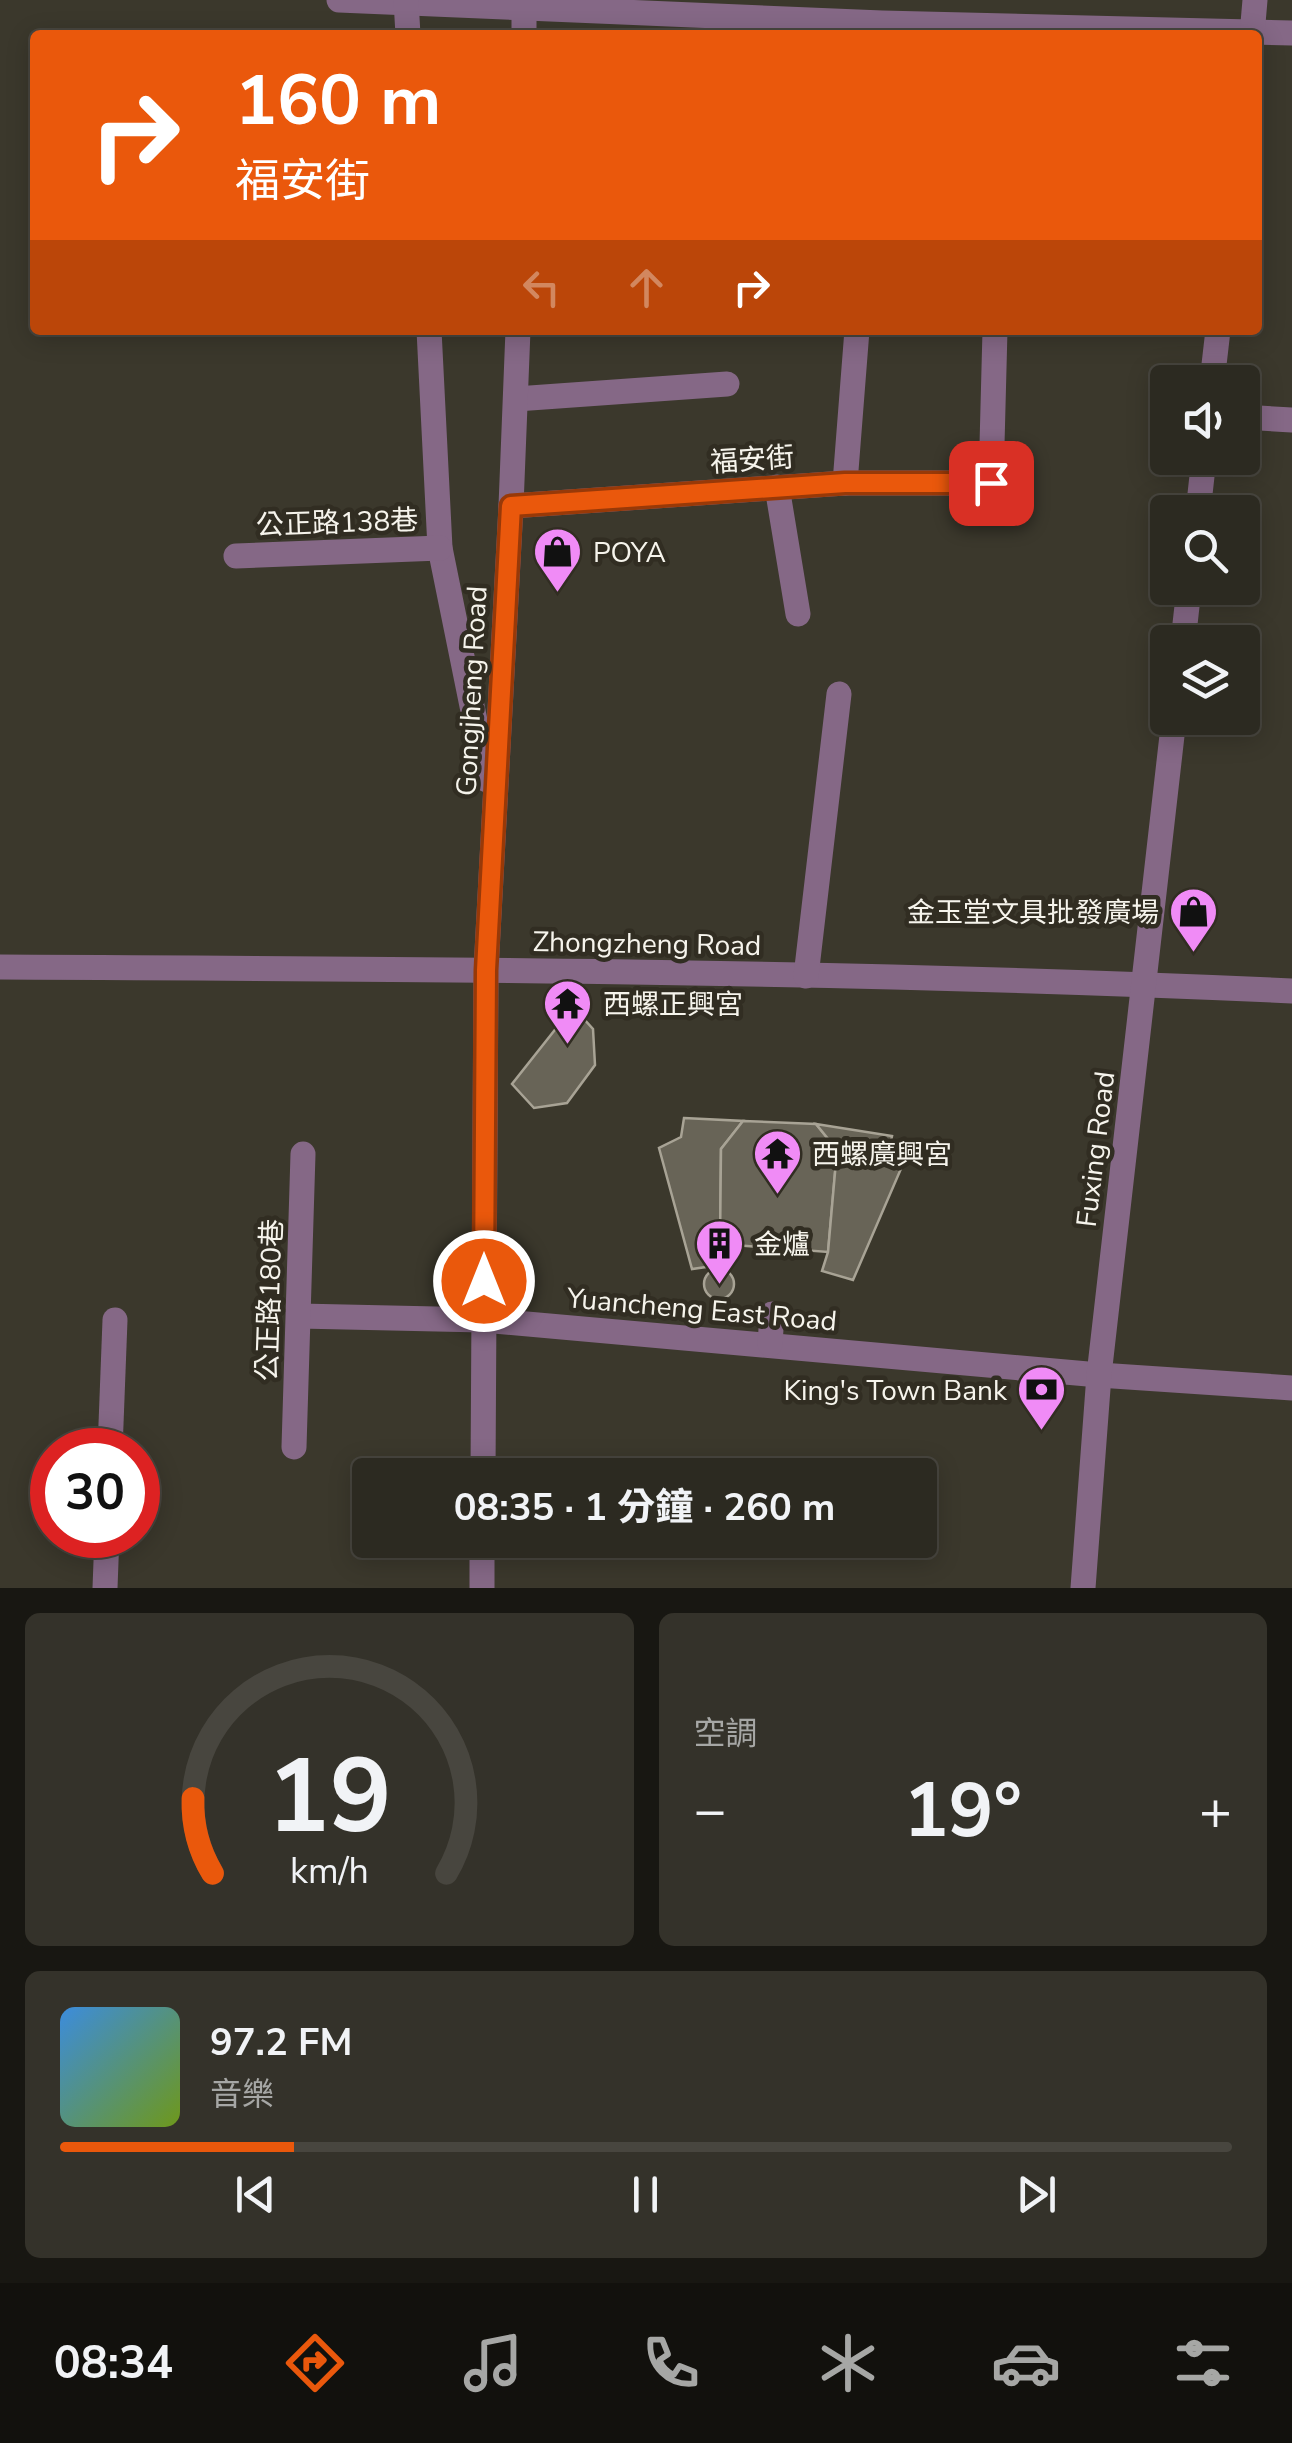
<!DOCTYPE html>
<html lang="zh-TW">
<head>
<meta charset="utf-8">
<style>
	body { margin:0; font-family:"Nunito Sans","Noto Sans TC",sans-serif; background:#34322a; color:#f1f3f6; height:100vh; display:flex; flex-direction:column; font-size:38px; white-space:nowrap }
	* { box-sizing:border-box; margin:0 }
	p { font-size:32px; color:#a6a7a5 }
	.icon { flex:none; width:55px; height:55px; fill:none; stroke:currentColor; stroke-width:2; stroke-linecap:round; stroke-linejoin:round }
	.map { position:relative; height:1588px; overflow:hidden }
	.details { display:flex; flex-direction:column; gap:25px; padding:25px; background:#181712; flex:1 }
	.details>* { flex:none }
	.hud { position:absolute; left:30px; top:30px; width:1232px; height:305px; border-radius:10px; box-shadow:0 5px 25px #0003,0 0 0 2px #48463f; background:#ea580c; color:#fff; overflow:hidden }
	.fabs { position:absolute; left:1150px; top:365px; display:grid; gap:20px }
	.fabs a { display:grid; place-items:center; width:110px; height:110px; border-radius:10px; background:#2c2a21; box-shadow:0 5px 25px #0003,0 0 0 2px #48463f; font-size:50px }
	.speed { position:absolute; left:30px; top:1428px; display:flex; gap:20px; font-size:50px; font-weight:700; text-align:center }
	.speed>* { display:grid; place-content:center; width:130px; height:130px; border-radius:50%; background:#2c2a21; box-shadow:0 5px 25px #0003,0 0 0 2px #48463f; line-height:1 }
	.speed .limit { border:15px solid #d22; background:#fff; color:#111 }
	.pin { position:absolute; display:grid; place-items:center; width:85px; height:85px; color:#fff; margin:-42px; border-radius:20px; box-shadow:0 5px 15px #0006 }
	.me { position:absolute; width:110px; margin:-55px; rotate:0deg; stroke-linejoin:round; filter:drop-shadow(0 0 8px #0008) }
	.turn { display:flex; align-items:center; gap:35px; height:210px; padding:0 40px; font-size:45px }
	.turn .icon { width:130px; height:130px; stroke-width:2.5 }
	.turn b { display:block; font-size:70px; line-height:85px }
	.lanes { display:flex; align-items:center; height:95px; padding:0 40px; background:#0003; justify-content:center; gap:50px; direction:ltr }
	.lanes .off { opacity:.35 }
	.big { font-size:75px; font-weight:700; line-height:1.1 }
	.details .tile { flex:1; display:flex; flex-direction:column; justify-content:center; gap:15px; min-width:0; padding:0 35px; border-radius:15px; background:#34322a }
	.details .dial { align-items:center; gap:0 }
	.dial svg { height:260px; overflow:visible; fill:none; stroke:#48463f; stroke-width:7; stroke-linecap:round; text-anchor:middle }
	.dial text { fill:#f1f3f6; stroke:none }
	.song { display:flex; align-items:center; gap:30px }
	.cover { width:120px; height:120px; border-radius:15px; background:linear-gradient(135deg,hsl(210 70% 55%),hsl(80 70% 35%)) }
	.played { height:10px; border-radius:5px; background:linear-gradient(90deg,#ea580c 20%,#48463f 20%) }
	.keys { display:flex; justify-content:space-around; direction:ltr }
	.heat { display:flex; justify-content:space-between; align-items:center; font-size:55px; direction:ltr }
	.details .tiles { flex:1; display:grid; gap:25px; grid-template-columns:1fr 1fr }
	.tile:last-child { grid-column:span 2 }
	.trip { position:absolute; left:352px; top:1458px; width:585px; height:100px; border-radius:10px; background:#2c2a21; box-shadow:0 5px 25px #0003,0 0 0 2px #48463f; font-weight:700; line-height:100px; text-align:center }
	.tabs { display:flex; height:160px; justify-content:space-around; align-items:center; background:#12110d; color:#a6a7a5 }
	.tabs .icon { width:70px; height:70px }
	.tabs .active { color:#ea580c }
	.tabs b { font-size:45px; color:#f1f3f6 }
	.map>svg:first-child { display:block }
</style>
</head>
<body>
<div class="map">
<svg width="1292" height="1588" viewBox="0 0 1292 1588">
	<rect width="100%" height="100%" fill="#3b382c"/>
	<g fill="#686457" stroke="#a8a395" stroke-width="2.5">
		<polygon points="573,1007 593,1029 595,1065 567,1103 534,1108 512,1084"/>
		<polygon points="684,1118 743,1121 721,1149 720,1244 727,1264 692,1269 659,1148 681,1137"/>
		<polygon points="743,1121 816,1124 837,1150 828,1252 720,1244 721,1149"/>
		<polygon points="816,1124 892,1136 889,1149 903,1164 853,1280 822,1271 828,1252 837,1150"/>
		<circle cx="719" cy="1284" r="15"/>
	</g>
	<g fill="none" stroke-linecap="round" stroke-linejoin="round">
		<g stroke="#856886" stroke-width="25">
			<polyline points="339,0 882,23 1292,33"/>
			<polyline points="406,0 408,35"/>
			<polyline points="524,35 524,0"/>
			<polyline points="1252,35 1255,0"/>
			<polyline points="429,330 440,548 487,780"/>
			<polyline points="1212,382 1218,330"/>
			<polyline points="516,399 727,384"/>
			<polyline points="1242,417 1292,420"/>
			<polyline points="845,483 991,483 995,330"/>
			<polyline points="777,487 798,614"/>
			<polyline points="511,506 845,483 857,330"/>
			<polyline points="1198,512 1204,458"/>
			<polyline points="236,556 440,548"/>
			<polyline points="1183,642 1189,588"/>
			<path d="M0,967C431,969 862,971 1292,991"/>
			<polyline points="806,976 839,694"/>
			<polyline points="299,1316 483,1320 1099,1375 1292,1388"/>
			<polyline points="770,1344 772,1314"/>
			<polyline points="294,1447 303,1154"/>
			<polyline points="110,1450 115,1320"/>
			<polyline points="483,1475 486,970 511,506 518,330"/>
			<polyline points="105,1588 107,1535"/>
			<polyline points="482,1588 482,1540"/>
			<polyline points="1083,1588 1099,1375 1174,718"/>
		</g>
	</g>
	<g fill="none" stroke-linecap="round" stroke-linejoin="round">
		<defs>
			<polyline id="route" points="484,1281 486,970 511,506 845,483 991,483"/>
		</defs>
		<use href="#route" stroke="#983908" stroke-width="25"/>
		<use href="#route" stroke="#ea580c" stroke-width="18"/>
	</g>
	<defs>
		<symbol id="shop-pin" viewBox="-11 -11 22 30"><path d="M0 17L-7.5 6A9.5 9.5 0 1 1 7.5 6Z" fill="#f08bf6" stroke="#312d22"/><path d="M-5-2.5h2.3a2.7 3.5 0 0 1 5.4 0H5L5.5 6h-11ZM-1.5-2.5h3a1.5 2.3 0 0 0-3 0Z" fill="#111"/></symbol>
		<symbol id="temple-pin" viewBox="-11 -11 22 30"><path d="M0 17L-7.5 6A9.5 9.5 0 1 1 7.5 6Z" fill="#f08bf6" stroke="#312d22"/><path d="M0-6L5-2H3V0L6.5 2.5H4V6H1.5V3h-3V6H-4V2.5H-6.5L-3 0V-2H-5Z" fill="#111"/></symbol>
		<symbol id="building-pin" viewBox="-11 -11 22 30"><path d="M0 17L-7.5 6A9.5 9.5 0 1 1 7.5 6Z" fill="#f08bf6" stroke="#312d22"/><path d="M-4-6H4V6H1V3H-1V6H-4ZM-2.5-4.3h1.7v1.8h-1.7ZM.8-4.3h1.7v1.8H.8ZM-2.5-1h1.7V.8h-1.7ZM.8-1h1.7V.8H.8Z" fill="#111"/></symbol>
		<symbol id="bank-pin" viewBox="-11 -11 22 30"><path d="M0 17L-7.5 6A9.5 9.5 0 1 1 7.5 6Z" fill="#f08bf6" stroke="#312d22"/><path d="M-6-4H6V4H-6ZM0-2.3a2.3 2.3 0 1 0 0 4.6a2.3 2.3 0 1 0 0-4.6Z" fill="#111"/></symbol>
	</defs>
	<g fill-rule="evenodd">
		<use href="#shop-pin" x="530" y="524" width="55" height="75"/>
		<use href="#shop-pin" x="1166" y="884" width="55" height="75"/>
		<use href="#temple-pin" x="540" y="976" width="55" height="75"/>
		<use href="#temple-pin" x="750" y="1126" width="55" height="75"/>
		<use href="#building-pin" x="692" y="1216" width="55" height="75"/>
		<use href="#bank-pin" x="1014" y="1362" width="55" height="75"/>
	</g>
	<g text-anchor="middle" stroke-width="9" stroke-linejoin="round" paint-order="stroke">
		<g font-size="28" fill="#f6f4ec" stroke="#312d22">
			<text transform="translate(752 459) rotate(-4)" y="10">福安街</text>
			<text transform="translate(337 522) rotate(-2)" y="10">公正路138巷</text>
			<text transform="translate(471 691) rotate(-87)" y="10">Gongjheng Road</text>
			<text transform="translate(647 943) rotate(1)" y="10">Zhongzheng Road</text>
			<text transform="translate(1095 1149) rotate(-83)" y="10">Fuxing Road</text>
			<text transform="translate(269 1300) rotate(-88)" y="10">公正路180巷</text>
			<text transform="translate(702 1309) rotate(5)" y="10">Yuancheng East Road</text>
		</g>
		<g font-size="28" fill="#f6f4ec" stroke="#312d22" text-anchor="start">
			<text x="593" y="562">POYA</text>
			<text x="1159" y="922" text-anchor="end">金玉堂文具批發廣場</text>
			<text x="603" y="1014">西螺正興宮</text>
			<text x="812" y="1164">西螺廣興宮</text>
			<text x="754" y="1254">金爐</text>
			<text x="1007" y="1400" text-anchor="end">King's Town Bank</text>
		</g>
	</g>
</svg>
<div class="fabs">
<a><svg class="icon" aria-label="sound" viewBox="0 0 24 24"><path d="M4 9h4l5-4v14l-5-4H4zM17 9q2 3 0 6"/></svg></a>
<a><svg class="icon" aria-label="search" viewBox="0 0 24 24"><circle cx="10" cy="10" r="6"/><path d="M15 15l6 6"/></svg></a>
<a><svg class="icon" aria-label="layers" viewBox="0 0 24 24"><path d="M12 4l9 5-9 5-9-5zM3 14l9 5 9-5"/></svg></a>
</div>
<div class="speed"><div class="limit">30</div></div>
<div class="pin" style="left:991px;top:483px;background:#d93025"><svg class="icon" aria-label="arrive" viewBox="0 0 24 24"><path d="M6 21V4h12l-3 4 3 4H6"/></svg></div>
<svg class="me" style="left:484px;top:1281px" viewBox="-20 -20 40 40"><circle r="17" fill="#ea580c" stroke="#fff" stroke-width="3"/><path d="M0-11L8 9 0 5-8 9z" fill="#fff"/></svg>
<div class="trip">08:35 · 1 分鐘 · 260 m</div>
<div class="hud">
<div class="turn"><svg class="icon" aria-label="right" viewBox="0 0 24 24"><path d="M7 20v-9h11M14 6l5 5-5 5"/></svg><div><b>160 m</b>福安街</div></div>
<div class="lanes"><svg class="icon off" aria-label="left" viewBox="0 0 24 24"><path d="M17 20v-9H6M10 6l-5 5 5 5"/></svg><svg class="icon off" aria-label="ahead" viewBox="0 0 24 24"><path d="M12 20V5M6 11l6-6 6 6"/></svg><svg class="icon" aria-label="right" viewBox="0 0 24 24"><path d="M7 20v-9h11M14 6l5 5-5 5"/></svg></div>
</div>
</div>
<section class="details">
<div class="tiles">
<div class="tile dial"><svg viewBox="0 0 100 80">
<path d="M14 69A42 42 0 1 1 86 69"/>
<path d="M14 69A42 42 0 0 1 8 46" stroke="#ea580c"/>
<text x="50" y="56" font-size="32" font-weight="700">19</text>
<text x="50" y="72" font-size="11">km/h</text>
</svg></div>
<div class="tile"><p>空調</p>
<div class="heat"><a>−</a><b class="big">19°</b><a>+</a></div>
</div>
<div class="tile">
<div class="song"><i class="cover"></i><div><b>97.2 FM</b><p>音樂</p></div></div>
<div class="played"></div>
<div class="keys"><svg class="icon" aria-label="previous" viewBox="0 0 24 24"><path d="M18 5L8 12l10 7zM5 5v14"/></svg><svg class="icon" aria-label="pause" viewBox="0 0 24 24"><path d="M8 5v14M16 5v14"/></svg><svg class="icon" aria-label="next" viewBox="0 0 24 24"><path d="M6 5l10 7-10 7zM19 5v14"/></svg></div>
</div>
</div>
</section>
<nav class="tabs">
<b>08:34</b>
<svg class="icon active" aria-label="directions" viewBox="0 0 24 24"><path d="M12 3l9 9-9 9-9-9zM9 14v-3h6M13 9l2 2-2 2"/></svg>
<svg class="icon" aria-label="music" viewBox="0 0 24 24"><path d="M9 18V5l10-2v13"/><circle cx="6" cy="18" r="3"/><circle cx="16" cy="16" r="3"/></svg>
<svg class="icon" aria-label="phone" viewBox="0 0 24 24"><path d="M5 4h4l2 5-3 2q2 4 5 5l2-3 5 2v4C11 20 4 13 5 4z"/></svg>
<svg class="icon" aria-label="climate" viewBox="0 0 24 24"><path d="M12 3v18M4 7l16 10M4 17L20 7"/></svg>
<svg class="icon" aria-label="car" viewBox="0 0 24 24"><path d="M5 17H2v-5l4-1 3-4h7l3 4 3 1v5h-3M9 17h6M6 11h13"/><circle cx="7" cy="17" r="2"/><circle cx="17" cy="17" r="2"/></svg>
<svg class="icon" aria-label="filters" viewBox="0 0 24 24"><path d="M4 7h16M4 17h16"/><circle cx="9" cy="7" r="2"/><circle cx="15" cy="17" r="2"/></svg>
</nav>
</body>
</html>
